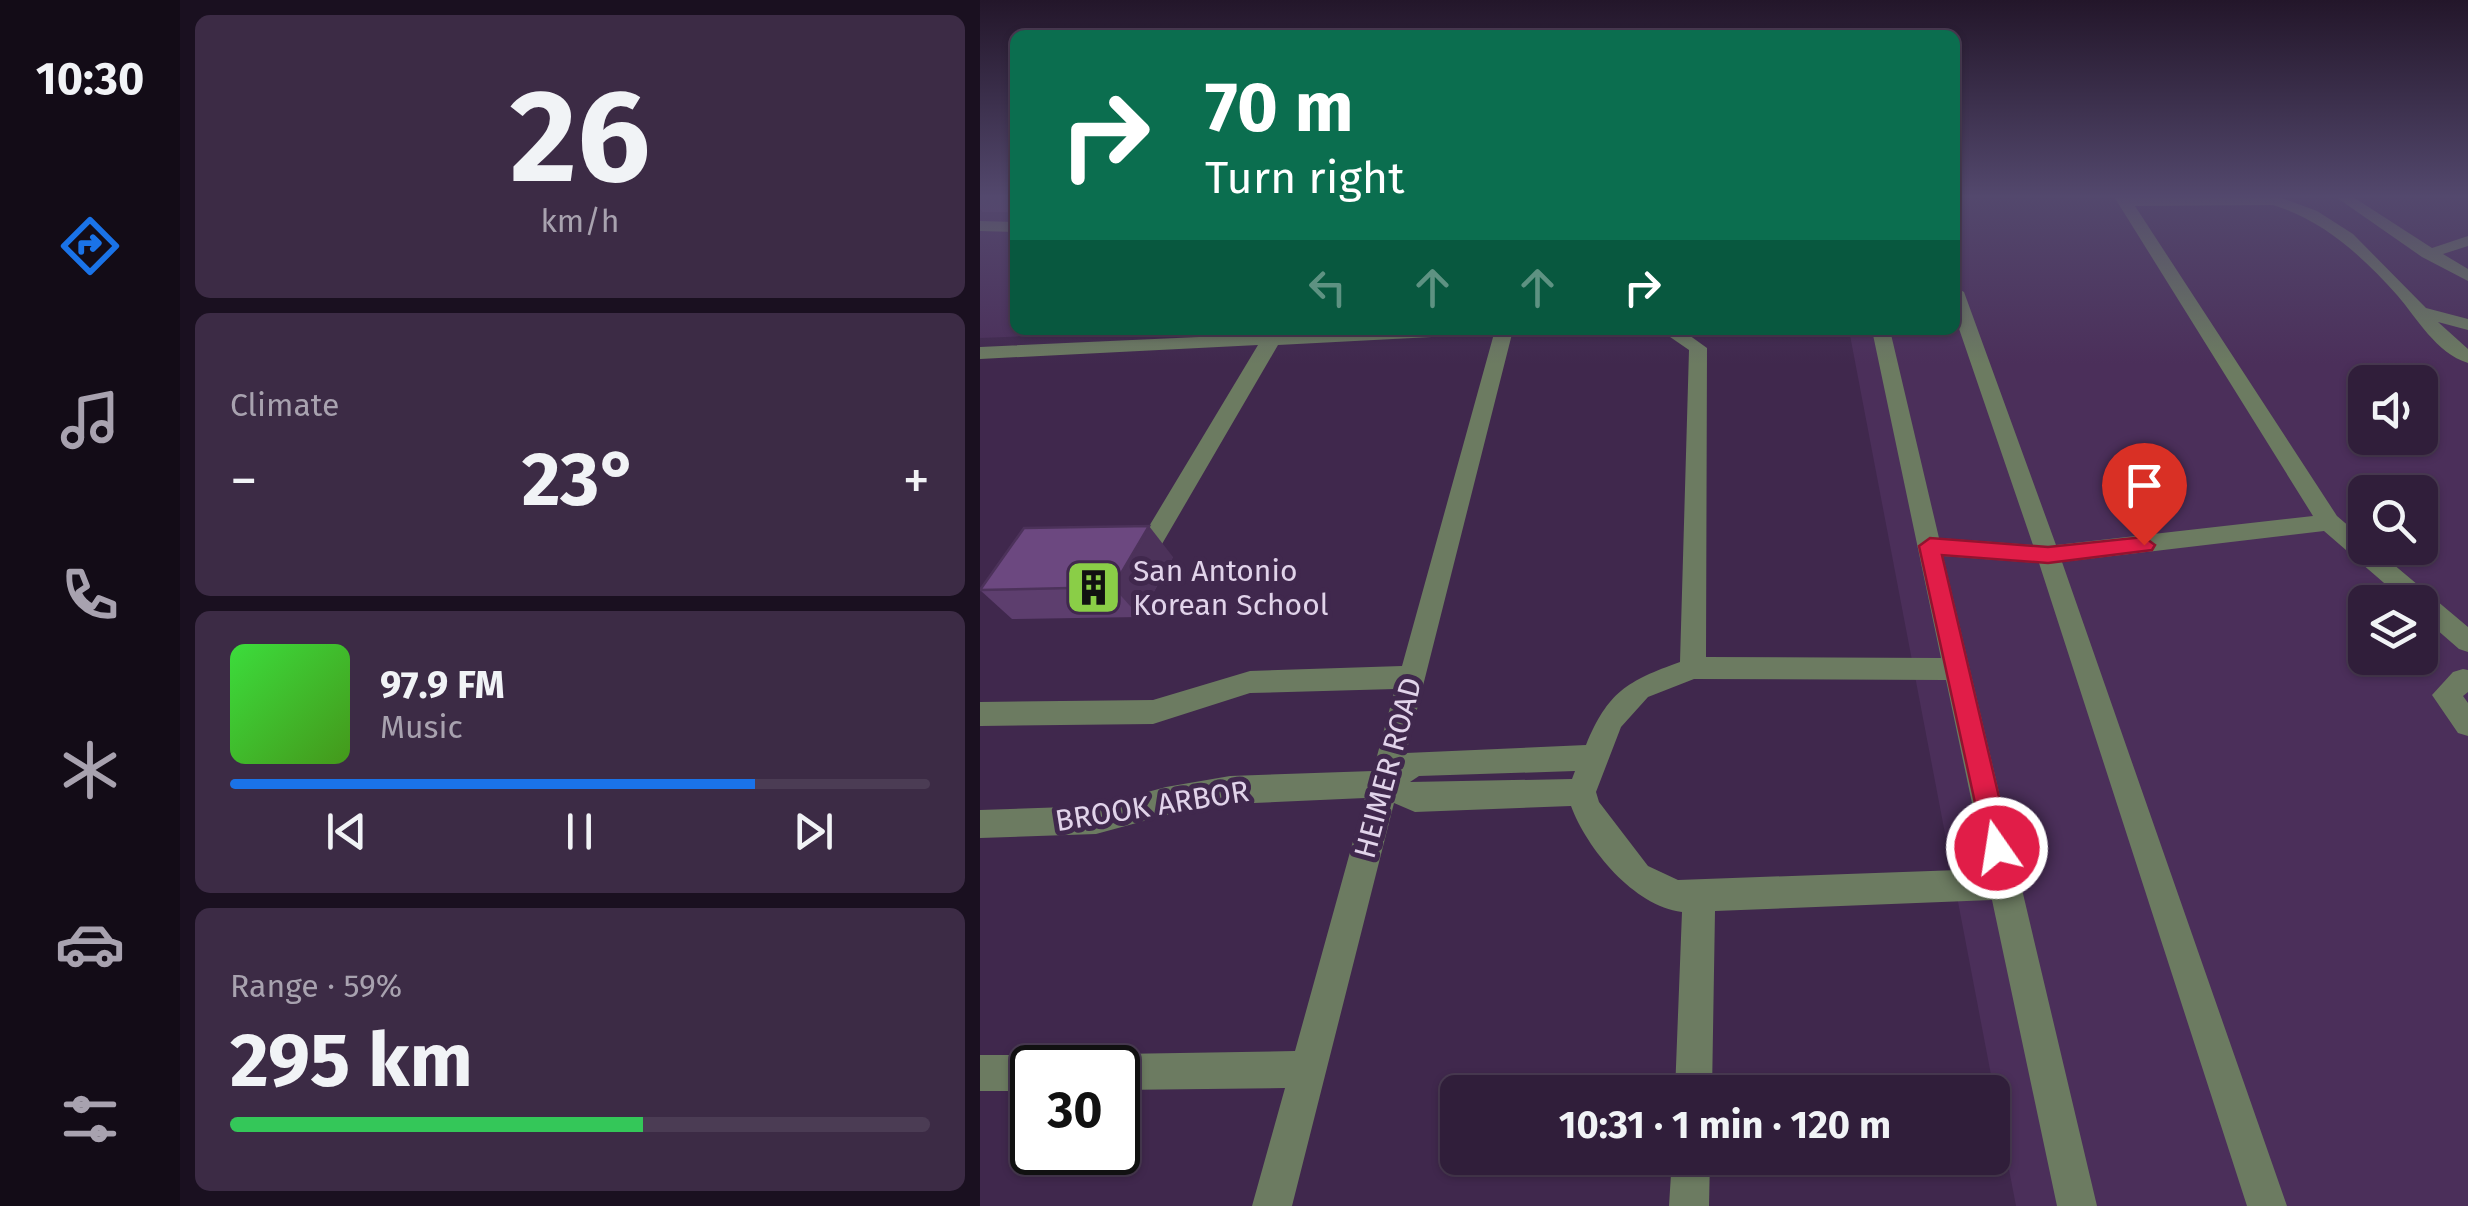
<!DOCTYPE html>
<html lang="en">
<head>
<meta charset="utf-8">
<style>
	body { margin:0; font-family:"Fira Sans",sans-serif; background:#3c2b45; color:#f1f3f6; height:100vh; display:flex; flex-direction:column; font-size:38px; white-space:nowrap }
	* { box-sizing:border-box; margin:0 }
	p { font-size:32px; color:#a8a2af }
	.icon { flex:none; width:55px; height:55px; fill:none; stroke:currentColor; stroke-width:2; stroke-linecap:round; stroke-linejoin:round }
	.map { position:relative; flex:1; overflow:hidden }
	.side { display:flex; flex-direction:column; gap:15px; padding:15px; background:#1a1020; width:800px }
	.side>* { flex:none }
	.banner { position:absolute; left:30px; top:30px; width:950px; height:305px; border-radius:15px; box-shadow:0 2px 8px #0004,0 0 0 2px #4b3c54; background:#0b6e4f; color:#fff; overflow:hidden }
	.buttons { position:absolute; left:1368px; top:365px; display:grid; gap:20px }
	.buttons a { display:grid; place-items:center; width:90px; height:90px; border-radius:15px; background:#301e3a; box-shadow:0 2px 8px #0004,0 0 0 2px #4b3c54; font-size:50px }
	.speed { position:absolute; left:30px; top:1045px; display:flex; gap:20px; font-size:50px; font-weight:700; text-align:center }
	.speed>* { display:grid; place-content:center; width:130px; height:130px; border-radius:50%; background:#301e3a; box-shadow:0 2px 8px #0004,0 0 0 2px #4b3c54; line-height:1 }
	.speed .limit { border:5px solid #111; border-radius:15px; background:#fff; color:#111 }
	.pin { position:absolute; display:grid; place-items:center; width:85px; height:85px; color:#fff; margin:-102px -42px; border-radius:50% 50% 50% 0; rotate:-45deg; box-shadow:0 0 10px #0007 }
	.pin .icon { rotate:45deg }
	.me { position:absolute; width:110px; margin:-55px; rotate:347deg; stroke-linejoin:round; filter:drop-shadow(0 0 8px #0008) }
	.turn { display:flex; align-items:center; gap:35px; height:210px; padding:0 30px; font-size:45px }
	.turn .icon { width:130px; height:130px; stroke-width:2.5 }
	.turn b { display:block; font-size:70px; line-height:85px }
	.lanes { display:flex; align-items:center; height:95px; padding:0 30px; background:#0003; justify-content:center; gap:50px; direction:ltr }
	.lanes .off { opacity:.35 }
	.big { font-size:75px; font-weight:700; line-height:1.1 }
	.side .widget { flex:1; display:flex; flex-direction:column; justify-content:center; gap:15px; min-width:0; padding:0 35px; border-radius:15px; background:#3c2b45 }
	.side .dial { align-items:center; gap:0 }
	.dial b { font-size:130px; line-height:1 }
	.song { display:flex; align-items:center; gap:30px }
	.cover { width:120px; height:120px; border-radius:15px; background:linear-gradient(135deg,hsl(120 70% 55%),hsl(100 70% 35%)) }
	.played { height:10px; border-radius:5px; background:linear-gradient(90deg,#1a73e8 75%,#4b3c54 75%) }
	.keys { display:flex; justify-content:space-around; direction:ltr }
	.heat { display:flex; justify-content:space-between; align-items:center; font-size:55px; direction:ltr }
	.charge { height:15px; border-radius:8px; background:linear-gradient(90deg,#34c759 59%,#4b3c54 0) }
	.trip { position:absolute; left:460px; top:1075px; width:570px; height:100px; border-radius:15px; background:#301e3a; box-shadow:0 2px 8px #0004,0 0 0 2px #4b3c54; font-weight:700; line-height:100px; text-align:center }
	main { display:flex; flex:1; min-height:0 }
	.dock { display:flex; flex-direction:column; width:180px; justify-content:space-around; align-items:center; background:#130c17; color:#a8a2af }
	.dock .icon { width:70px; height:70px }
	.dock .current { color:#1a73e8 }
	.dock b { font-size:45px; color:#f1f3f6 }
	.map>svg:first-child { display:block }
</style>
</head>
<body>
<main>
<nav class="dock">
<b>10:30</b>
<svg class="icon current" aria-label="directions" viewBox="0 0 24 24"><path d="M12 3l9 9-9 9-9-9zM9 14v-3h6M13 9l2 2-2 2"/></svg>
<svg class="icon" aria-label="music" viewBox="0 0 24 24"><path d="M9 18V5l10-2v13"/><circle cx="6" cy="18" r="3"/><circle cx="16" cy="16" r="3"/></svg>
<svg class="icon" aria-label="phone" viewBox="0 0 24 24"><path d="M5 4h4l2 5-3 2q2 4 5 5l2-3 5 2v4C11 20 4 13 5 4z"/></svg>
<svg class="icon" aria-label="climate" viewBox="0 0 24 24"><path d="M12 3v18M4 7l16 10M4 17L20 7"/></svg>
<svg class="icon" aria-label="car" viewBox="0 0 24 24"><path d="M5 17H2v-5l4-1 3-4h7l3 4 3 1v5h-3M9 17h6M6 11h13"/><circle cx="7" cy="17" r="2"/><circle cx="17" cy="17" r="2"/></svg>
<svg class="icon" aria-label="filters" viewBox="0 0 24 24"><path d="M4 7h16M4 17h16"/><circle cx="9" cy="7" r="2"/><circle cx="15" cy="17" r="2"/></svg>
</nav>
<section class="side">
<div class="widget dial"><b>26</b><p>km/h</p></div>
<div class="widget"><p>Climate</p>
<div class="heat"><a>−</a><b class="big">23°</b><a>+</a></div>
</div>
<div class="widget">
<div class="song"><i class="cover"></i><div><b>97.9 FM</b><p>Music</p></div></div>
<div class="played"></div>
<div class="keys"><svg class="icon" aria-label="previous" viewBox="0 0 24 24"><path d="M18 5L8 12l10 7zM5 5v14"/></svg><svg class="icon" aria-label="pause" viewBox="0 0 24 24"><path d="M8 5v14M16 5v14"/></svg><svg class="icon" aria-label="next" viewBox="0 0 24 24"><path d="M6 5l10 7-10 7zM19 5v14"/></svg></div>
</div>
<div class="widget"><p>Range · 59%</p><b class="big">295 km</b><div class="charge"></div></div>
</section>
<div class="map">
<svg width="1488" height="1206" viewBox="0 0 1488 1206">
	<rect width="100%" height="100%" fill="#40284d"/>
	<g fill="#4b2f5a" fill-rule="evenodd">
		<polygon points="0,195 35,195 35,330 188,330 0,338"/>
		<path d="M975,195H1488V1206H1036L869,330H975ZM1385,382H1440V438H1385ZM1385,492H1440V548H1385ZM1385,602H1440V658H1385Z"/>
	</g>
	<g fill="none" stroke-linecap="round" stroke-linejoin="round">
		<g fill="#6c7b61" fill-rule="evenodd">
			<path d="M1133,195H1294L1337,211L1373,234L1446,308L1488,319V330L1458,322L1488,349V363C1456,353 1437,318 1417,295C1382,256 1343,220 1293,205L1155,206L1357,516L1385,540V548H1394L1488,627V652L1479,649L1440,615V602H1426L1344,531L1082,562L1307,1206H1267L1059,563L963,556L1117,1206H1077L1012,900L735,911L732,1092H695L702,912C654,906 607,849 591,806L435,812L414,803L312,1206H272L305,1088L138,1090V1068H122L125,1059L138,1054L315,1051L385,798L250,804L186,815L116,834L0,838V810L116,806L186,787L250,776L393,771L415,689L270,693L173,724L0,726V702L173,700L270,671L422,666L515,330H533L426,753L606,745C628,692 647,681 700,662L709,350L680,330H702L727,348L726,657L961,658L892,330H910L959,538L1053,545L975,317V287L984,292L1076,545L1333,516ZM714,679L966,680L1006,869L698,880L668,866L619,802L616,792L641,727L668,697ZM595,771L592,779L430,782L439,776Z"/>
			<polygon points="1353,195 1370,195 1452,248 1488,236 1488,246 1463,254 1488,269 1488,281 1442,257"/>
			<polygon points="0,221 35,222 35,232 0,231"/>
			<polygon points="288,330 306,330 304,333 499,330 490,335 298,345 182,544 174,547 162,538 278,345 0,359 0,347 285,334"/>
			<polygon points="1483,669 1488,670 1488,692 1483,696 1488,703 1488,736 1478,733 1452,695 1473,672"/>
			<polygon points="0,1055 52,1055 65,1060 68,1068 52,1068 52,1091 0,1091"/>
			<polygon points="692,1158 730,1158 729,1206 689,1206"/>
		</g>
	</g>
	<g fill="#5d3e6e">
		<polygon points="0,195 35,195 35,215 30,215 27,212 2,212 0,208"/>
		<polygon points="193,557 160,617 32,619 0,590"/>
	</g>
	<polygon fill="#4c325a" points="169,526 193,557 160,617 133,587"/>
	<polygon fill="#6c4880" stroke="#4c325a" stroke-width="2.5" points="169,526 133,587 0,590 44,528"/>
	<linearGradient id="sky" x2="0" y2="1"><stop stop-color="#23162a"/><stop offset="0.54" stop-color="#53486d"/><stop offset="1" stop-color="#53486d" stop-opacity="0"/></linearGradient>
	<rect width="1488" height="364" fill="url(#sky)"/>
	<polygon fill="#e11d48" stroke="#92132f" stroke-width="2.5" points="1164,537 1175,545 1172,550 1068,563 962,555 1031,848 1027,858 1017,862 1007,858 939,546 950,538 1068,547"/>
	<defs>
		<symbol id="building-square" viewBox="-11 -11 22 22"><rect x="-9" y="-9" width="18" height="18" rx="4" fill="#8ace47" stroke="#40284d"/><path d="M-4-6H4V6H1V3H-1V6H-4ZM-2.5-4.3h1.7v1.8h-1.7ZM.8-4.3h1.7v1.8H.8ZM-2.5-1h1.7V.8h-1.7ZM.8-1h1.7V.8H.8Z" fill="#111"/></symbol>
	</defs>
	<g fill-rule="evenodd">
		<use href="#building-square" x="82" y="556" width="63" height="63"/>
	</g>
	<g text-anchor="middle" stroke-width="10" stroke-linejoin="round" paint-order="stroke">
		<g font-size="30" fill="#e1d3ea" stroke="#40284d" text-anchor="start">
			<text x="153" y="581">San Antonio<tspan x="153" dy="34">Korean School</tspan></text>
		</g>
		<g font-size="30" fill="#e1d3ea" stroke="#40284d">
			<text transform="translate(408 768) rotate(-75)" y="10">HEIMER ROAD</text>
			<text transform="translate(172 806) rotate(-9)" y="10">BROOK ARBOR</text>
		</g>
	</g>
</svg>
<div class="buttons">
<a><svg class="icon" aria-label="sound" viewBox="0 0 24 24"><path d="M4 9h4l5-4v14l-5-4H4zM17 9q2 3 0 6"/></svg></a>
<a><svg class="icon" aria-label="search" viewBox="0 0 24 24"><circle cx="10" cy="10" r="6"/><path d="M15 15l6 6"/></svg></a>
<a><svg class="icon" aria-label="layers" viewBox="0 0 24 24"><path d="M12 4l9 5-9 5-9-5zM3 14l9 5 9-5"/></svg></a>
</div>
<div class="speed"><div class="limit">30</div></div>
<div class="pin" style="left:1164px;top:545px;background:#d93025"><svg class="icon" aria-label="arrive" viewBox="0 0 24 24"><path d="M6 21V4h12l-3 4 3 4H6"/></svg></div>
<svg class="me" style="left:1017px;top:848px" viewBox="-20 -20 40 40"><circle r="17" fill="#e11d48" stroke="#fff" stroke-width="3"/><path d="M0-11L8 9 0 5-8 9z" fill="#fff"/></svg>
<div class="trip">10:31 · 1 min · 120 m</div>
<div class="banner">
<div class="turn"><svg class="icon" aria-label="right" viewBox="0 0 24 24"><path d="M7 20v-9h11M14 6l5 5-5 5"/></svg><div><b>70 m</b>Turn right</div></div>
<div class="lanes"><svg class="icon off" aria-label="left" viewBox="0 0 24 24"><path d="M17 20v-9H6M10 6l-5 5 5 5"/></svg><svg class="icon off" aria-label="ahead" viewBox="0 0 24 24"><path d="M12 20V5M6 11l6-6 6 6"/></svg><svg class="icon off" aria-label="ahead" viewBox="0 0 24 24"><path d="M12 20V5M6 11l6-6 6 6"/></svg><svg class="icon" aria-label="right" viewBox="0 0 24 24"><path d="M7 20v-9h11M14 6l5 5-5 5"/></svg></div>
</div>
</div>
</main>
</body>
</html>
